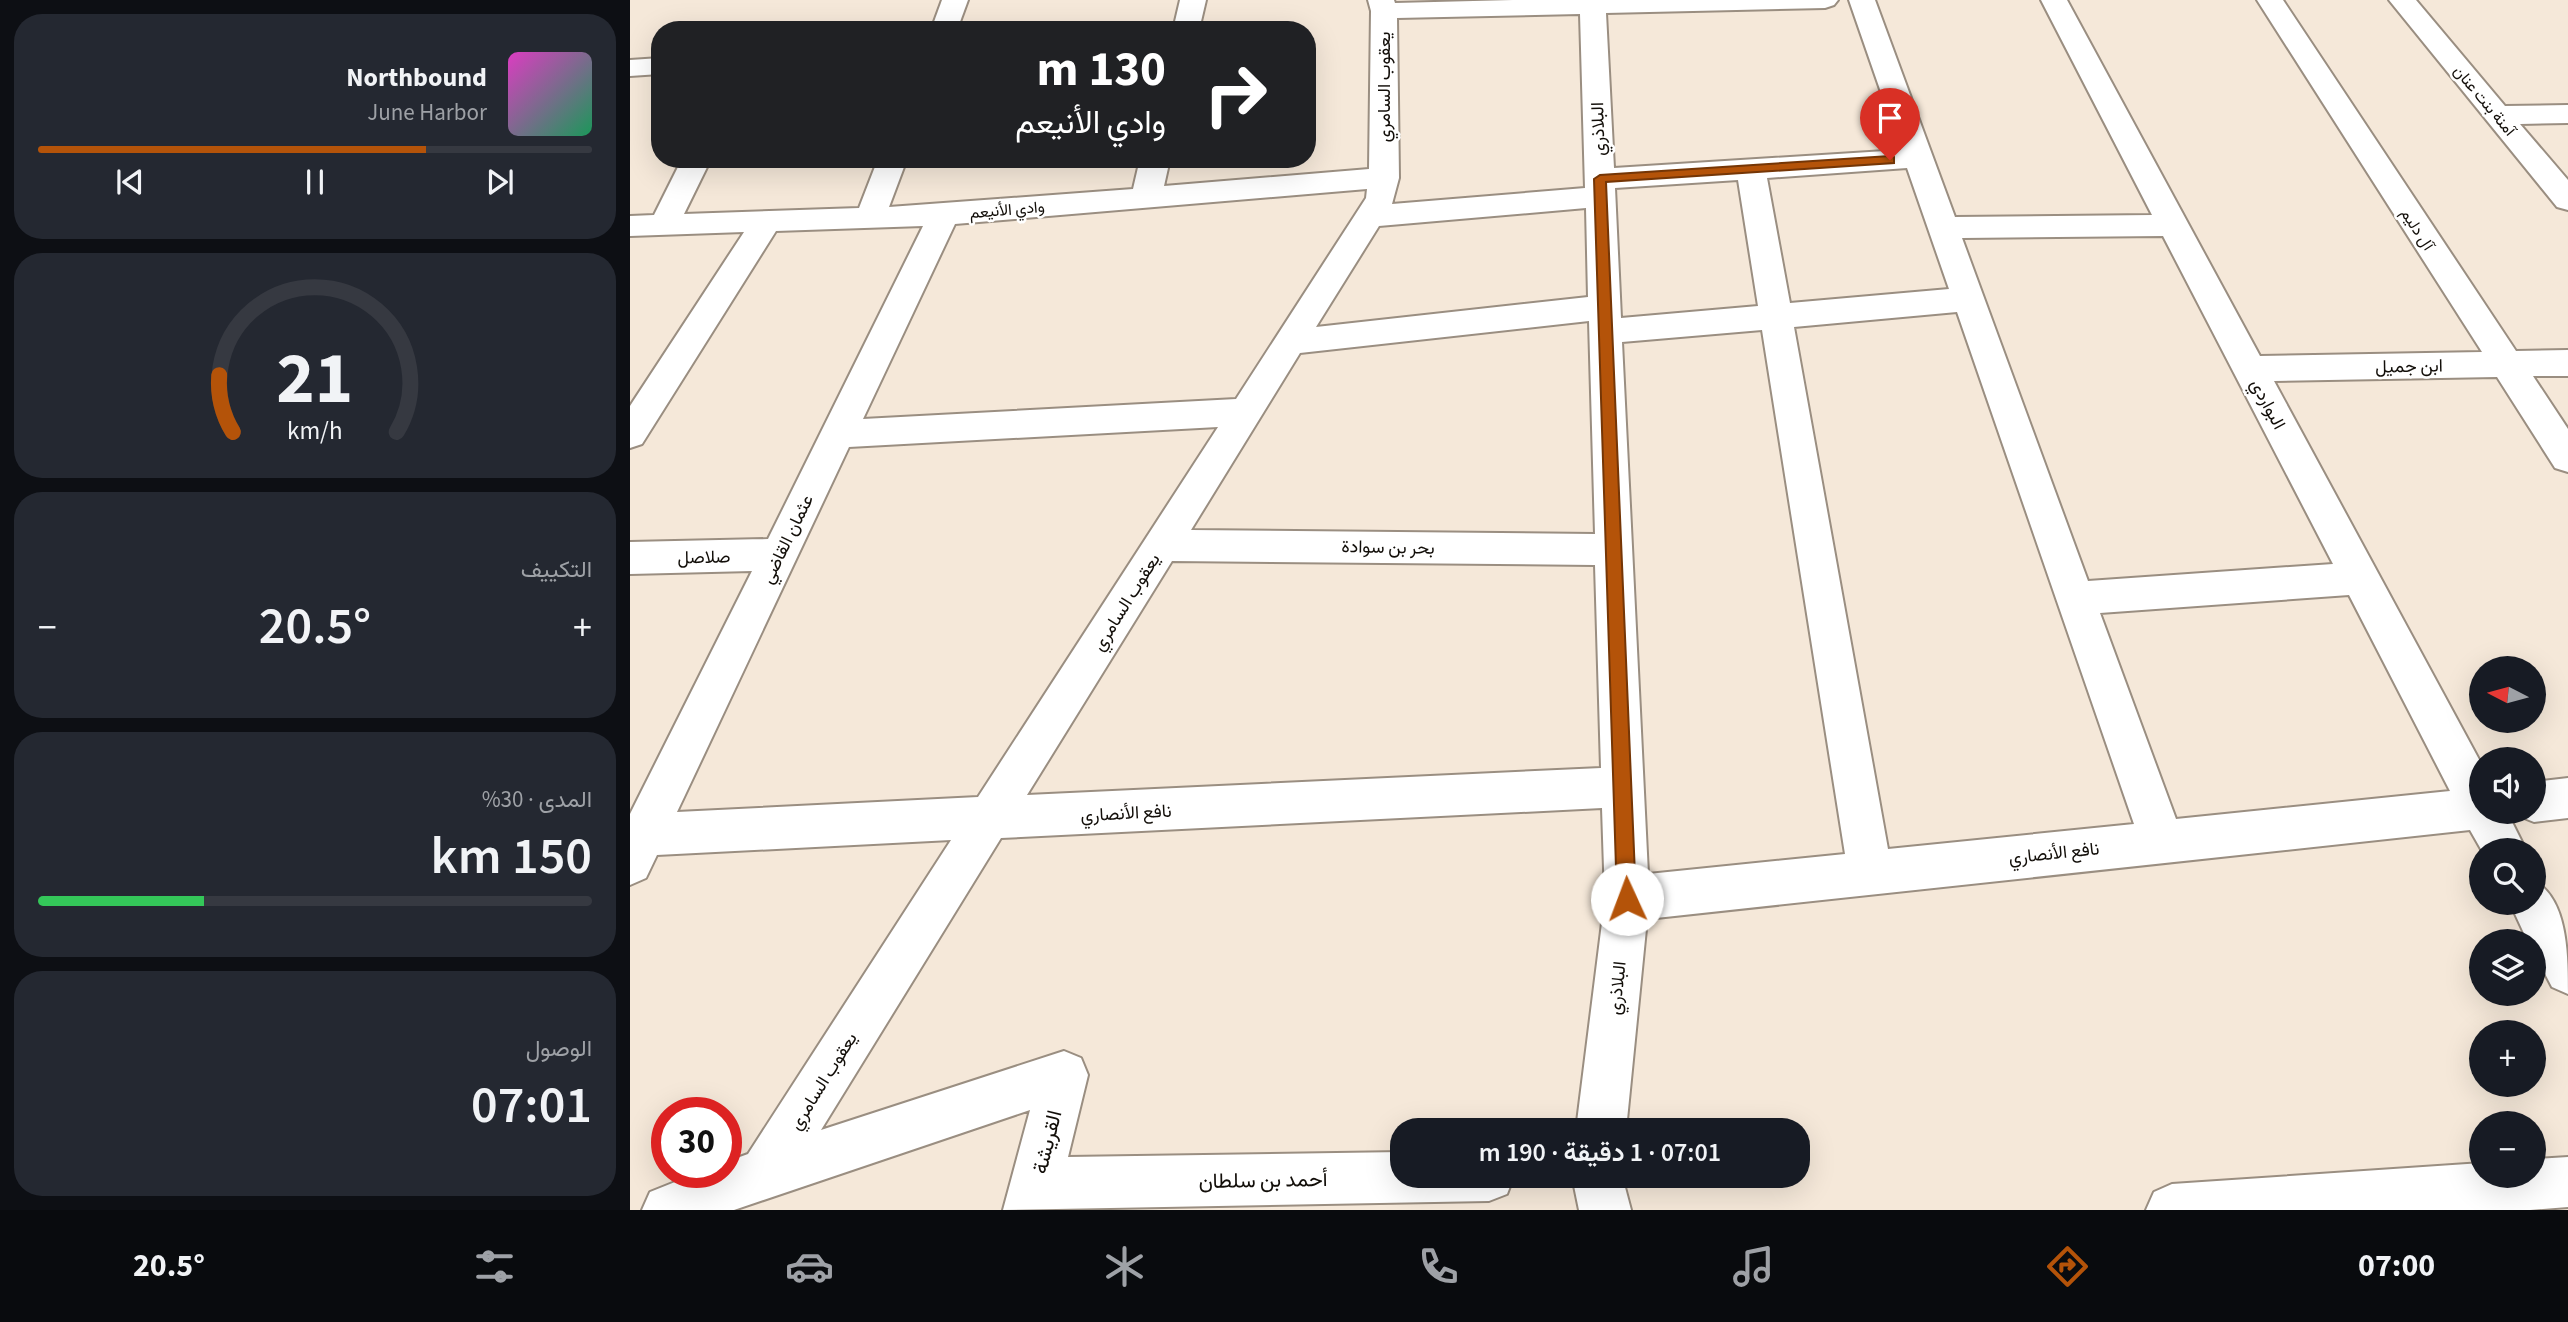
<!DOCTYPE html>
<html lang="ar">
<head>
<meta charset="utf-8">
<style>
	body { margin:0; font-family:"Source Sans 3",Vazirmatn,sans-serif; background:#242831; color:#f1f3f6; direction:rtl; height:100vh; display:flex; flex-direction:column; font-size:26px; white-space:nowrap }
	* { box-sizing:border-box; margin:0 }
	p { font-size:23px; color:#9ea1a6 }
	.icon { flex:none; width:38px; height:38px; fill:none; stroke:currentColor; stroke-width:2; stroke-linecap:round; stroke-linejoin:round }
	.map { position:relative; flex:1; overflow:hidden; direction:ltr }
	.sheet { display:flex; flex-direction:column; gap:14px; padding:14px; background:#0d0f14; width:630px }
	.sheet>* { flex:none }
	.guide { position:absolute; left:21px; top:21px; width:665px; height:147px; border-radius:28px; box-shadow:0 7px 28px #0002; direction:rtl; background:#202124; color:#fff; overflow:hidden }
	.needle { width:46px; rotate:276deg }
	.fabs { position:absolute; left:1839px; top:656px; display:grid; gap:14px }
	.fabs a { display:grid; place-items:center; width:77px; height:77px; border-radius:50%; background:#171b24; box-shadow:0 7px 28px #0002; font-size:35px }
	.speed { position:absolute; left:21px; top:1097px; display:flex; gap:14px; font-size:35px; font-weight:700; text-align:center }
	.speed>* { display:grid; place-content:center; width:91px; height:91px; border-radius:50%; background:#171b24; box-shadow:0 7px 28px #0002; line-height:1 }
	.speed .limit { border:10px solid #d22; background:#fff; color:#111 }
	.pin { position:absolute; display:grid; place-items:center; width:60px; height:60px; color:#fff; margin:-72px -30px; border-radius:50% 50% 50% 0; rotate:-45deg; box-shadow:0 0 7px #0007 }
	.pin .icon { rotate:45deg }
	.me { position:absolute; width:77px; margin:-38px; rotate:358deg; stroke-linejoin:round; filter:drop-shadow(0 0 5px #0008) }
	.turn { display:flex; align-items:center; gap:24px; height:147px; padding:0 35px; font-size:32px }
	.turn .icon { width:91px; height:91px; stroke-width:2.5 }
	.turn b { display:block; font-size:49px; line-height:60px }
	.big { font-size:52px; font-weight:600; line-height:1.1 }
	.sheet .widget { flex:1; display:flex; flex-direction:column; justify-content:center; gap:10px; min-width:0; padding:0 24px; border-radius:28px; background:#242831 }
	.sheet .dial { align-items:center; gap:0 }
	.dial svg { height:182px; overflow:visible; fill:none; stroke:#363941; stroke-width:7; stroke-linecap:round; text-anchor:middle }
	.dial text { fill:#f1f3f6; stroke:none }
	.song { display:flex; align-items:center; gap:21px }
	.cover { width:84px; height:84px; border-radius:10px; background:linear-gradient(135deg,hsl(310 70% 55%),hsl(150 70% 35%)) }
	.played { height:7px; border-radius:4px; background:linear-gradient(90deg,#b45309 70%,#363941 70%) }
	.keys { display:flex; justify-content:space-around; direction:ltr }
	.heat { display:flex; justify-content:space-between; align-items:center; font-size:38px; direction:ltr }
	.charge { height:10px; border-radius:5px; background:linear-gradient(90deg,#34c759 30%,#363941 0) }
	.trip { position:absolute; left:760px; top:1118px; width:420px; height:70px; border-radius:28px; background:#171b24; box-shadow:0 7px 28px #0002; font-weight:600; line-height:70px; text-align:center; direction:rtl }
	.dock { display:flex; height:112px; justify-content:space-around; align-items:center; background:#090b0e; color:#9ea1a6 }
	.dock .icon { width:49px; height:49px }
	.dock .on { color:#b45309 }
	.dock b { font-size:32px; color:#f1f3f6 }
	main { display:flex; flex:1; min-height:0 }
	.map>svg:first-child { display:block }
</style>
</head>
<body>
<main>
<div class="map">
<svg width="1938" height="1210" viewBox="0 0 1938 1210">
	<rect width="100%" height="100%" fill="#f5e8d9"/>
	<g fill="none" stroke-linecap="round" stroke-linejoin="round">
		<defs>
			<g id="minor">
				<polygon points="312,0 338,0 327,30 301,30"/>
				<polygon points="550,0 576,0 569,30 543,30"/>
				<path d="M738,0H764L765,3L883,0H1208L1204,5L1195,8L976,13L984,168L1271,150L1219,0H1245L1325,217L1522,215L1411,0H1437L1630,356L1852,352L1627,0H1653L1886,351L1938,350V376H1903L1938,429V472L1925,468L1867,377L1644,381L1852,765V812H1877L1896,850L1852,851L1840,830L1017,919L996,1130H946L975,899L972,808L371,838L191,1130L434,1051L451,1058L458,1075L438,1157L772,1152V1176H884L877,1194L859,1201L373,1210L400,1110L104,1210H12L20,1192L70,1172H96V1162L118,1154L321,840L27,855L16,878L0,885V814L122,571L0,574V542L138,539L293,226L146,231L12,444L0,448V406L114,232L0,236V216L24,215L52,159H81L54,214L229,208L248,159H277L259,207L503,189L510,159H540L534,186L739,169L741,11ZM950,14L955,188L762,204L769,178L767,18ZM1277,168L1319,289L1160,303L1137,178ZM1108,180L1128,306L991,318L985,188ZM737,189L736,198L606,399L233,419L325,224ZM956,208L958,297L686,327L749,226ZM1533,236L1703,564L1458,581L1332,238ZM1327,312L1504,824L1258,849L1164,327ZM959,321L965,534L561,530L670,353ZM1132,330L1215,854L1018,874L992,342ZM588,427L348,797L47,812L219,447ZM542,561L965,565L971,768L397,795ZM1719,595L1820,791L1546,819L1470,613Z"/>
				<polygon points="1759,0 1786,0 1875,106 1938,105 1938,123 1890,124 1938,180 1938,210 1927,207"/>
				<polygon points="30,58 30,74 0,76 0,60"/>
				<polygon points="1938,778 1938,818 1904,822 1889,816 1887,812 1904,812 1904,782"/>
				<path d="M1904,881C1938,899 1938,956 1938,994L1922,987L1904,953V942H1898L1880,903H1904Z"/>
				<polygon points="1938,1157 1938,1207 1900,1210 1516,1210 1524,1192 1542,1184 1852,1163 1852,1176 1904,1176 1904,1159"/>
				<polygon points="942,1176 992,1176 1001,1210 949,1210"/>
			</g>
		</defs>
		<use href="#minor" stroke="#9a8e81" stroke-width="4"/>
		<use href="#minor" fill="#fff" fill-rule="evenodd"/>
	</g>
	<polygon fill="#b45309" stroke="#753606" stroke-width="2" points="1260,156 1264,157 1264,163 976,182 1006,899 1003,906 997,908 990,906 987,899 964,179 970,175"/>
	<g text-anchor="middle" stroke-width="5" stroke-linejoin="round" paint-order="stroke">
		<g font-size="16" fill="#120e09" stroke="#fff">
			<text transform="translate(1855 100) rotate(50)" y="6">آمنة بنت عنان</text>
			<text transform="translate(377 209) rotate(-5)" y="6">وادي الأنيعم</text>
			<text transform="translate(1788 229) rotate(57)" y="6">آل دليم</text>
		</g>
		<g font-size="18" fill="#120e09" stroke="#fff">
			<text transform="translate(754 87) rotate(-90)" y="6">يعقوب السامري</text>
			<text transform="translate(968 129) rotate(-92)" y="6">البلاذري</text>
			<text transform="translate(1779 366) rotate(-1)" y="6">ابن جميل</text>
			<text transform="translate(1638 404) rotate(62)" y="6">البواردي</text>
			<text transform="translate(157 539) rotate(-64)" y="6">عثمان القاضي</text>
			<text transform="translate(758 547) rotate(1)" y="6">بحر بن سوادة</text>
			<text transform="translate(74 557) rotate(-1)" y="6">صلاصل</text>
			<text transform="translate(496 602) rotate(-58)" y="6">يعقوب السامري</text>
			<text transform="translate(496 813) rotate(-3)" y="6">نافع الأنصاري</text>
			<text transform="translate(1424 853) rotate(-6)" y="6">نافع الأنصاري</text>
			<text transform="translate(987 988) rotate(-84)" y="6">البلاذري</text>
			<text transform="translate(193 1081) rotate(-58)" y="6">يعقوب السامري</text>
		</g>
		<g font-size="21" fill="#120e09" stroke="#fff">
			<text transform="translate(417 1142) rotate(-76)" y="7">القريشة</text>
			<text transform="translate(633 1180) rotate(-1)" y="7">أحمد بن سلطان</text>
		</g>
	</g>
</svg>
<div class="fabs">
<a><svg class="needle" viewBox="-14 -14 28 28"><path d="M0-13l5 13h-10z" fill="#e53935"/><path d="M0 13l5-13h-10z" fill="#9ea1a6"/></svg></a>
<a><svg class="icon" aria-label="sound" viewBox="0 0 24 24"><path d="M4 9h4l5-4v14l-5-4H4zM17 9q2 3 0 6"/></svg></a>
<a><svg class="icon" aria-label="search" viewBox="0 0 24 24"><circle cx="10" cy="10" r="6"/><path d="M15 15l6 6"/></svg></a>
<a><svg class="icon" aria-label="layers" viewBox="0 0 24 24"><path d="M12 4l9 5-9 5-9-5zM3 14l9 5 9-5"/></svg></a>
<a>+</a>
<a>−</a>
</div>
<div class="speed"><div class="limit">30</div></div>
<div class="pin" style="left:1260px;top:160px;background:#d93025"><svg class="icon" aria-label="arrive" viewBox="0 0 24 24"><path d="M6 21V4h12l-3 4 3 4H6"/></svg></div>
<svg class="me" style="left:997px;top:899px" viewBox="-20 -20 40 40"><circle r="19" fill="#fff"/><path d="M0-13L10 11 0 6-10 11z" fill="#b45309"/></svg>
<div class="trip">07:01 · 1 دقيقة · 190 m</div>
<div class="guide">
<div class="turn"><svg class="icon" aria-label="right" viewBox="0 0 24 24"><path d="M7 20v-9h11M14 6l5 5-5 5"/></svg><div><b>130 m</b>وادي الأنيعم</div></div>
</div>
</div>
<section class="sheet">
<div class="widget">
<div class="song"><i class="cover"></i><div><b>Northbound</b><p>June Harbor</p></div></div>
<div class="played"></div>
<div class="keys"><svg class="icon" aria-label="previous" viewBox="0 0 24 24"><path d="M18 5L8 12l10 7zM5 5v14"/></svg><svg class="icon" aria-label="pause" viewBox="0 0 24 24"><path d="M8 5v14M16 5v14"/></svg><svg class="icon" aria-label="next" viewBox="0 0 24 24"><path d="M6 5l10 7-10 7zM19 5v14"/></svg></div>
</div>
<div class="widget dial"><svg viewBox="0 0 100 80">
<path d="M14 69A42 42 0 1 1 86 69"/>
<path d="M14 69A42 42 0 0 1 8 44" stroke="#b45309"/>
<text x="50" y="56" font-size="32" font-weight="700">21</text>
<text x="50" y="72" font-size="11">km/h</text>
</svg></div>
<div class="widget"><p>التكييف</p>
<div class="heat"><a>−</a><b class="big">20.5°</b><a>+</a></div>
</div>
<div class="widget"><p>المدى · 30%</p><b class="big">150 km</b><div class="charge"></div></div>
<div class="widget"><p>الوصول</p><b class="big">07:01</b></div>
</section>
</main>
<nav class="dock">
<b>07:00</b>
<svg class="icon on" aria-label="directions" viewBox="0 0 24 24"><path d="M12 3l9 9-9 9-9-9zM9 14v-3h6M13 9l2 2-2 2"/></svg>
<svg class="icon" aria-label="music" viewBox="0 0 24 24"><path d="M9 18V5l10-2v13"/><circle cx="6" cy="18" r="3"/><circle cx="16" cy="16" r="3"/></svg>
<svg class="icon" aria-label="phone" viewBox="0 0 24 24"><path d="M5 4h4l2 5-3 2q2 4 5 5l2-3 5 2v4C11 20 4 13 5 4z"/></svg>
<svg class="icon" aria-label="climate" viewBox="0 0 24 24"><path d="M12 3v18M4 7l16 10M4 17L20 7"/></svg>
<svg class="icon" aria-label="car" viewBox="0 0 24 24"><path d="M5 17H2v-5l4-1 3-4h7l3 4 3 1v5h-3M9 17h6M6 11h13"/><circle cx="7" cy="17" r="2"/><circle cx="17" cy="17" r="2"/></svg>
<svg class="icon" aria-label="filters" viewBox="0 0 24 24"><path d="M4 7h16M4 17h16"/><circle cx="9" cy="7" r="2"/><circle cx="15" cy="17" r="2"/></svg>
<b>20.5°</b>
</nav>
</body>
</html>
